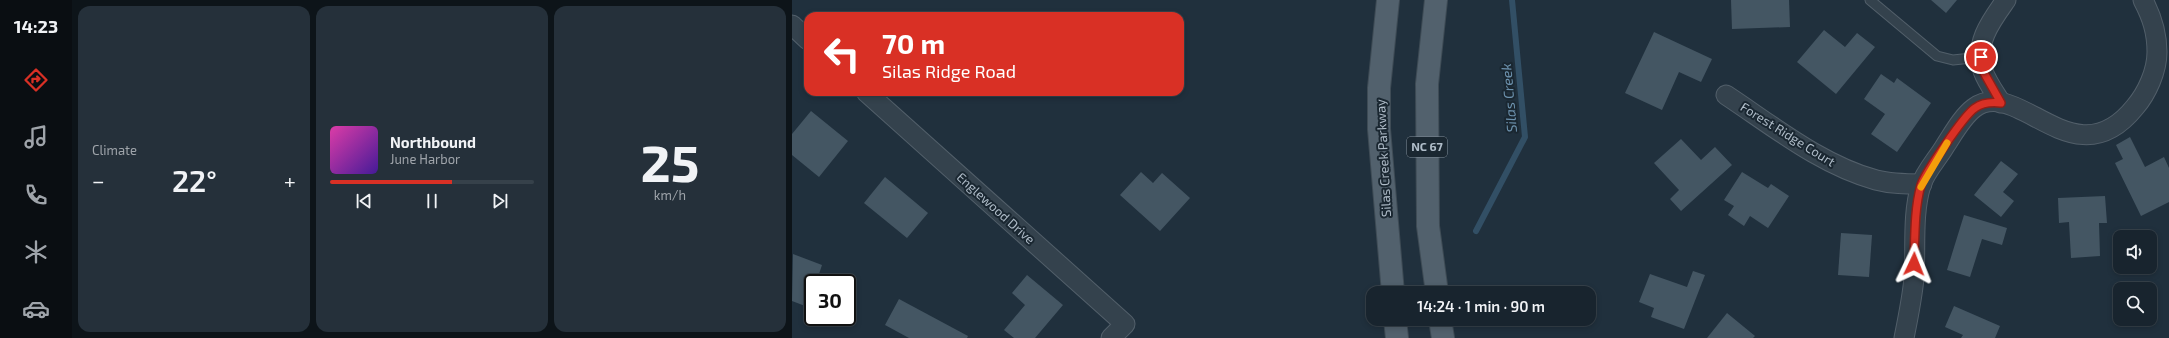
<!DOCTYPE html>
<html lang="en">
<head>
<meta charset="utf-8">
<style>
	body { margin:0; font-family:"Exo 2",sans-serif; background:#25303a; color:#f1f3f6; height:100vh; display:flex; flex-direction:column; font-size:15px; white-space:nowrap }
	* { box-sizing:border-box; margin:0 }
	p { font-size:13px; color:#9fa4aa }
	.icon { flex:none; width:22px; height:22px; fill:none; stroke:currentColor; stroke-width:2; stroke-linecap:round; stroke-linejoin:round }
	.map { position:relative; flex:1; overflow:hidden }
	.drawer { display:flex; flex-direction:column; gap:6px; padding:6px; background:#0d1419; width:720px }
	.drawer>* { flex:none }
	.hud { position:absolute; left:12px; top:12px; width:380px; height:84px; border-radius:12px; box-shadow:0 2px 6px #0003,0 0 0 1px #36414a; background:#d93025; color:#fff; overflow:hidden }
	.buttons { position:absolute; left:1321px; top:230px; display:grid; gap:8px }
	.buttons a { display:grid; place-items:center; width:44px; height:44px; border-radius:8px; background:#18242e; box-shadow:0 2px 6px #0003,0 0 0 1px #36414a; font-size:20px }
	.speed { position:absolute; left:12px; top:274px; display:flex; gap:8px; font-size:20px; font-weight:700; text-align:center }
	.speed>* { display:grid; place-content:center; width:52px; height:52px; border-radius:50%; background:#18242e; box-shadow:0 2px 6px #0003,0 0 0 1px #36414a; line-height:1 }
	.speed .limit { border:2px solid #111; border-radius:6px; background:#fff; color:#111 }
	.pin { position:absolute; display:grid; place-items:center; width:34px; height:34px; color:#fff; margin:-17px; border:2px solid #fff; border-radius:50%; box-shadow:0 1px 4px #0007 }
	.me { position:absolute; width:44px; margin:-22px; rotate:2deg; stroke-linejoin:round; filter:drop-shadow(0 0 3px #0008) }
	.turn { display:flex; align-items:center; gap:14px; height:84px; padding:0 12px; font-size:18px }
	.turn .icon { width:52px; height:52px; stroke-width:2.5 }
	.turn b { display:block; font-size:28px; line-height:34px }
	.big { font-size:30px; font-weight:600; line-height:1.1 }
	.drawer .tile { flex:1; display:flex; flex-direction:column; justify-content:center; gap:6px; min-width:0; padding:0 14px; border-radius:12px; background:#25303a }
	.drawer .dial { align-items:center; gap:0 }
	.dial b { font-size:52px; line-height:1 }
	.song { display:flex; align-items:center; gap:12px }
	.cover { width:48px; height:48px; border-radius:6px; background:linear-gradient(135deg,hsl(320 70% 55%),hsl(260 70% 35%)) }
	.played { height:4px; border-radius:2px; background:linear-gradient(90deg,#d93025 60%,#36414a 60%) }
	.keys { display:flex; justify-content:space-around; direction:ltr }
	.heat { display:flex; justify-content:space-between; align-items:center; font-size:22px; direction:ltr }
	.drawer .tiles { flex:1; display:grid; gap:6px; grid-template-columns:repeat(3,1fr) }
	.trip { position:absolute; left:574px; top:286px; width:230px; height:40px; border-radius:12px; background:#18242e; box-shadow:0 2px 6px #0003,0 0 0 1px #36414a; font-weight:600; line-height:40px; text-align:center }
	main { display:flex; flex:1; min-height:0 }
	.dock { display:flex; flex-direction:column; width:72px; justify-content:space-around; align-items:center; background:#0a0e12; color:#9fa4aa }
	.dock .icon { width:28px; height:28px }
	.dock .selected { color:#d93025 }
	.dock b { font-size:18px; color:#f1f3f6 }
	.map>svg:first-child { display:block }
</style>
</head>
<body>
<main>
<nav class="dock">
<b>14:23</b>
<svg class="icon selected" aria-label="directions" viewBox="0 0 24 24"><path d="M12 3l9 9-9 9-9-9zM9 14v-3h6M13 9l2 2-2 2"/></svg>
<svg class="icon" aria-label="music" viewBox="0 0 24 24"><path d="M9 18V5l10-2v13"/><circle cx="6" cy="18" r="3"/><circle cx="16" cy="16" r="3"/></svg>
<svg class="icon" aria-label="phone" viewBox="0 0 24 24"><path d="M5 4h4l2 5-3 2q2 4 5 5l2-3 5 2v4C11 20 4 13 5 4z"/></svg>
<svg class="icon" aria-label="climate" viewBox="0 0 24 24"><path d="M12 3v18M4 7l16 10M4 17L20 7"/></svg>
<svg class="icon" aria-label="car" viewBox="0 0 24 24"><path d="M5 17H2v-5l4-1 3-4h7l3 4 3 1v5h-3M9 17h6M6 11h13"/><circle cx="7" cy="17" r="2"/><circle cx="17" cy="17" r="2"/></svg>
</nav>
<section class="drawer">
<div class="tiles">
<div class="tile"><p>Climate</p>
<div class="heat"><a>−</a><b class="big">22°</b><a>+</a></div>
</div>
<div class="tile">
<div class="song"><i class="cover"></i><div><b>Northbound</b><p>June Harbor</p></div></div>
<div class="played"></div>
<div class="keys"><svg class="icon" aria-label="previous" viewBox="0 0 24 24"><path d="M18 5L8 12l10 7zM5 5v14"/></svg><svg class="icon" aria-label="pause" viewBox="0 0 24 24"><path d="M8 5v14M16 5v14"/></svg><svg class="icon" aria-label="next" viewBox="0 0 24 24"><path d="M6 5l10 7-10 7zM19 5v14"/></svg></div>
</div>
<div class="tile dial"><b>25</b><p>km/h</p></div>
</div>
</section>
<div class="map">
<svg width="1377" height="338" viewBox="0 0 1377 338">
	<rect width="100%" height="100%" fill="#20303d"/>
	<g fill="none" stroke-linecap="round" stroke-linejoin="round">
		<polyline stroke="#324f65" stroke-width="6" points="684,231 733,137 720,0"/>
	</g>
	<g fill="#445663">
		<polygon points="939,0 997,0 998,27 940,29"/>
		<polygon points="1139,0 1165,0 1154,13"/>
		<polygon points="1032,30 1053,47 1065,33 1083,47 1044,94 1005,62"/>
		<polygon points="862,32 920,59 909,82 887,72 870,110 833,93"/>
		<polygon points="1089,74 1102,83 1105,78 1139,103 1105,152 1079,134 1093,114 1072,99"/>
		<polygon points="19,111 56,141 27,177 0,155 0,134"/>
		<polygon points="1338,137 1353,167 1372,157 1377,168 1377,202 1349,216 1323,163 1331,159 1324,145"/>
		<polygon points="889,139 909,160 923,147 940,165 889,211 878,199 887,190 862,163"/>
		<polygon points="1209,161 1226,174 1211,192 1222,201 1209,217 1182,195"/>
		<polygon points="349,172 361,183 370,173 398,198 368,231 328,195"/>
		<polygon points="950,172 976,188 979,184 997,196 976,228 958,216 952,226 936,215 942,206 932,200"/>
		<polygon points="93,177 136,213 115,238 72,203"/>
		<polygon points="1313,196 1315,223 1307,223 1308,256 1279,258 1277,222 1267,223 1266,198"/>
		<polygon points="1172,215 1215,228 1210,245 1190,239 1178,277 1155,270"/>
		<polygon points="1049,233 1080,235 1077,277 1046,275"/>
		<polygon points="1,254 30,265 27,274 51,283 21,283 21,309 0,301"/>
		<polygon points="901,271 913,275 892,329 859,317 862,308 847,302 858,274 895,287"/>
		<polygon points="235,275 271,305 243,338 222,338 212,330 233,305 220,293"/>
		<polygon points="55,284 64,288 55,310"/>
		<polygon points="107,299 176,336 175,338 117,338 93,325"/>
		<polygon points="1162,306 1208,326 1203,338 1169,338 1171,335 1153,327"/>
		<polygon points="935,313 963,336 961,338 915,338"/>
	</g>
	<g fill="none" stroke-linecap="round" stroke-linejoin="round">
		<defs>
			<polyline id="service" points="1078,0 1145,56 1161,60 1189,57"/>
			<g id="minor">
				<polyline points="0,25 16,40"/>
				<polyline points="74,92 333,324 319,338"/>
				<path d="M934,95C981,126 1029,165 1084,180C1099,184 1114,184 1130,184"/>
				<path d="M1209,103C1203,93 1195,82 1191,71C1182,43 1199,21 1214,0"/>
				<path d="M1112,338C1116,318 1120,299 1122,278C1124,248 1120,215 1129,185C1133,172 1146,158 1153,146C1161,134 1170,117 1182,108C1226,75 1282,183 1343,107C1355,93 1365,71 1365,52C1365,32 1360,17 1351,0"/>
			</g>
			<g id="primary">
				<polyline points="596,0 587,88 587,129 601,293"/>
				<polyline points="644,0 635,84 636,226 645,293"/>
				<polyline points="603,319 605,338"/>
				<polyline points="648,319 651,338"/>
			</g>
		</defs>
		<use href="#service" stroke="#525f6a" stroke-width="11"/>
		<use href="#minor" stroke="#525f6a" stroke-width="21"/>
		<use href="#primary" stroke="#3e4b55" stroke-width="24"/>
		<use href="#service" stroke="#34424d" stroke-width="9"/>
		<use href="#minor" stroke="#34424d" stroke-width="19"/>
		<use href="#primary" stroke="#52616d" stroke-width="22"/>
	</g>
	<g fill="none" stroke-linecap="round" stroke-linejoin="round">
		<defs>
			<path id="route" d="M1122,264C1123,239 1122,210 1129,185C1133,173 1172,115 1183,108C1191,102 1200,102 1209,103L1191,71L1189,57"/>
		</defs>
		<use href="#route" stroke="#8d1f18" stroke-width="10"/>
		<use href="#route" stroke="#d93025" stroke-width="7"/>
		<polyline stroke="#f59e0b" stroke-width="7" points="1129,187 1155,143"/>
	</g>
	<g text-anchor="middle" stroke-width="4" stroke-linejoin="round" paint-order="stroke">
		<rect fill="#1a2731" stroke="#828f9b" stroke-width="1" x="615" y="137" width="40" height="20" rx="3"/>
		<g font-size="12" font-weight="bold" fill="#afbcc8">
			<text x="635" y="151">NC 67</text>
		</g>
		<g font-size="13" fill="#afbcc8" stroke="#1a2731">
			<text transform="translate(996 134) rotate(32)" y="5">Forest Ridge Court</text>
			<text transform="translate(591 158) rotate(-93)" y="5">Silas Creek Parkway</text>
			<text transform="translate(204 208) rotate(42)" y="5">Englewood Drive</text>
		</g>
		<g font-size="14" font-style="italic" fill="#6d92ae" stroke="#1a2731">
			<text transform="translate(717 98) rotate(-95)" y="5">Silas Creek</text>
		</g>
	</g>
</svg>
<div class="buttons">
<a><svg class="icon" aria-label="sound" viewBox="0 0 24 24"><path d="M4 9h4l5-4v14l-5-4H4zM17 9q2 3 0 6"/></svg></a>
<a><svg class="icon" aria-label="search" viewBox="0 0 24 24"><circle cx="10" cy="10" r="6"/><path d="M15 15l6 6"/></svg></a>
</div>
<div class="speed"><div class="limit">30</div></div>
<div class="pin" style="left:1189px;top:57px;background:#d93025"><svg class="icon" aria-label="arrive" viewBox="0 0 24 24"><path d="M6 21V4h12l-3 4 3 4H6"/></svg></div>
<svg class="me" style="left:1122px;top:264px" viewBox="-20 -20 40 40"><path d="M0-17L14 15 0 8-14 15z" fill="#d93025" stroke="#fff" stroke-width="4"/></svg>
<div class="trip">14:24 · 1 min · 90 m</div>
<div class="hud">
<div class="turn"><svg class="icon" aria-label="left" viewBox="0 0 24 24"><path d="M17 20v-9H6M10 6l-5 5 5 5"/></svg><div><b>70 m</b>Silas Ridge Road</div></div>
</div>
</div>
</main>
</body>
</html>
